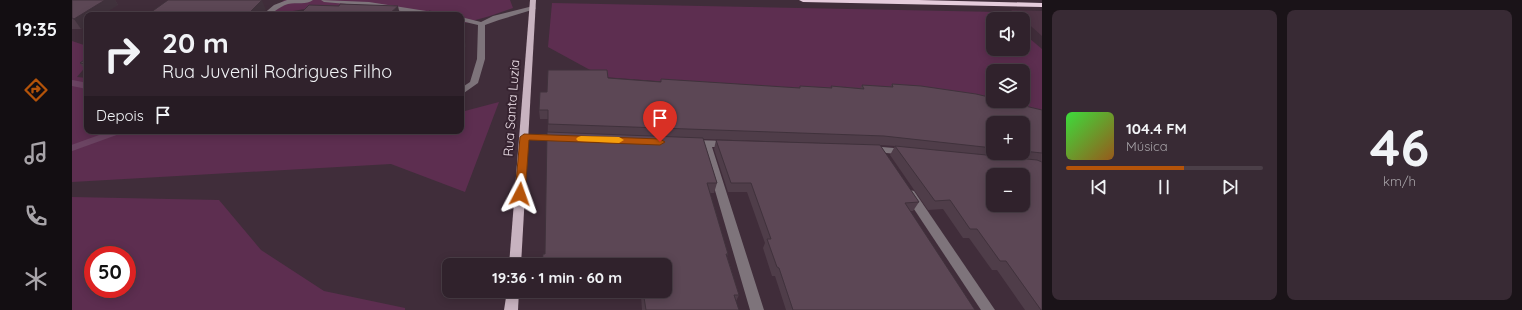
<!DOCTYPE html>
<html lang="pt">
<head>
<meta charset="utf-8">
<style>
	body { margin:0; font-family:Quicksand,sans-serif; background:#382a34; color:#f1f3f6; height:100vh; display:flex; flex-direction:column; font-size:15px; white-space:nowrap }
	* { box-sizing:border-box; margin:0 }
	p { font-size:13px; color:#a8a4a9 }
	.icon { flex:none; width:22px; height:22px; fill:none; stroke:currentColor; stroke-width:2; stroke-linecap:round; stroke-linejoin:round }
	.map { position:relative; flex:1; overflow:hidden }
	.panel { display:flex; flex-direction:column; gap:10px; padding:10px; background:#1a1318; width:480px }
	.panel>* { flex:none }
	.guide { position:absolute; left:12px; top:12px; width:380px; height:122px; border-radius:8px; box-shadow:0 2px 10px #0003,0 0 0 1px #4b3f48; background:#30222c; color:#f1f3f6; overflow:hidden }
	.controls { position:absolute; left:914px; top:12px; display:grid; gap:8px }
	.controls a { display:grid; place-items:center; width:44px; height:44px; border-radius:8px; background:#30222c; box-shadow:0 2px 10px #0003,0 0 0 1px #4b3f48; font-size:20px }
	.speed { position:absolute; left:12px; top:246px; display:flex; gap:8px; font-size:20px; font-weight:700; text-align:center }
	.speed>* { display:grid; place-content:center; width:52px; height:52px; border-radius:50%; background:#30222c; box-shadow:0 2px 10px #0003,0 0 0 1px #4b3f48; line-height:1 }
	.speed .limit { border:6px solid #d22; background:#fff; color:#111 }
	.pin { position:absolute; display:grid; place-items:center; width:34px; height:34px; color:#fff; margin:-41px -17px; border-radius:50% 50% 50% 0; rotate:-45deg; box-shadow:0 0 4px #0007 }
	.pin .icon { rotate:45deg }
	.me { position:absolute; width:44px; margin:-22px; rotate:4deg; stroke-linejoin:round; filter:drop-shadow(0 0 3px #0008) }
	.turn { display:flex; align-items:center; gap:14px; height:84px; padding:0 12px; font-size:18px }
	.turn .icon { width:52px; height:52px; stroke-width:2.5 }
	.turn b { display:block; font-size:28px; line-height:34px }
	.then { display:flex; align-items:center; height:38px; padding:0 12px; background:#0003; gap:8px; font-size:15px }
	.panel .widget { flex:1; display:flex; flex-direction:column; justify-content:center; gap:6px; min-width:0; padding:0 14px; border-radius:8px; background:#382a34 }
	.panel .dial { align-items:center; gap:0 }
	.dial b { font-size:52px; line-height:1 }
	.song { display:flex; align-items:center; gap:12px }
	.cover { width:48px; height:48px; border-radius:6px; background:linear-gradient(135deg,hsl(120 70% 55%),hsl(30 70% 35%)) }
	.played { height:4px; border-radius:2px; background:linear-gradient(90deg,#b45309 60%,#4b3f48 60%) }
	.keys { display:flex; justify-content:space-around; direction:ltr }
	.panel .tiles { flex:1; display:grid; gap:10px; grid-template-columns:repeat(2,1fr) }
	.trip { position:absolute; left:370px; top:258px; width:230px; height:40px; border-radius:8px; background:#30222c; box-shadow:0 2px 10px #0003,0 0 0 1px #4b3f48; font-weight:800; line-height:40px; text-align:center }
	main { display:flex; flex:1; min-height:0 }
	.tabs { display:flex; flex-direction:column; width:72px; justify-content:space-around; align-items:center; background:#130e12; color:#a8a4a9 }
	.tabs .icon { width:28px; height:28px }
	.tabs .current { color:#b45309 }
	.tabs b { font-size:18px; color:#f1f3f6 }
	.map>svg:first-child { display:block }
</style>
</head>
<body>
<main>
<nav class="tabs">
<b>19:35</b>
<svg class="icon current" aria-label="directions" viewBox="0 0 24 24"><path d="M12 3l9 9-9 9-9-9zM9 14v-3h6M13 9l2 2-2 2"/></svg>
<svg class="icon" aria-label="music" viewBox="0 0 24 24"><path d="M9 18V5l10-2v13"/><circle cx="6" cy="18" r="3"/><circle cx="16" cy="16" r="3"/></svg>
<svg class="icon" aria-label="phone" viewBox="0 0 24 24"><path d="M5 4h4l2 5-3 2q2 4 5 5l2-3 5 2v4C11 20 4 13 5 4z"/></svg>
<svg class="icon" aria-label="climate" viewBox="0 0 24 24"><path d="M12 3v18M4 7l16 10M4 17L20 7"/></svg>
</nav>
<div class="map">
<svg width="970" height="310" viewBox="0 0 970 310">
	<rect width="100%" height="100%" fill="#402d3a"/>
	<polygon fill="#4e3445" points="939,10 970,11 970,36 951,19"/>
	<g fill="#5d2e50" fill-rule="evenodd">
		<polygon points="212,0 438,0 441,8 418,16 389,24 389,15 331,15 315,12 266,10 251,6 197,15"/>
		<path d="M480,3L927,12L935,19H921V49H951V33L970,49V125L744,93L531,77L476,47ZM921,71H951V101H921Z"/>
		<polygon points="0,41 15,46 15,65 5,77 15,78 15,131 389,131 389,112 427,102 393,192 319,164 0,182"/>
		<path d="M0,197L147,200L189,250L252,291L333,308V310H0ZM21,255H55V289H21Z"/>
	</g>
	<g fill="none" stroke-linecap="round" stroke-linejoin="round">
		<g stroke="#6b4462" stroke-width="6">
			<polyline points="0,83 15,86"/>
			<polyline points="0,148 47,131"/>
		</g>
		<g fill="#7e747b" fill-rule="evenodd">
			<path d="M215,0H241C235,5 224,2 216,4C206,7 201,15 190,15L202,5Z"/>
			<polygon points="249,0 297,2 367,13 371,15 354,15 297,6 252,2"/>
			<polygon points="461,6 464,8 463,9 427,20 413,25 413,59 406,83 389,95 389,88 398,82 405,59 406,25 389,21 389,17 409,22 421,16"/>
			<polygon points="452,134 488,135 493,138 488,141 449,139 447,137"/>
			<polygon points="620,140 656,141 661,144 656,147 640,147 692,310 678,310 630,146 617,145 615,143"/>
			<polygon points="798,146 834,149 839,152 834,155 795,151 793,149 795,147"/>
			<polygon points="838,190 842,191 923,310 909,310 834,197 833,194 834,191"/>
		</g>
		<g fill="#c8b3c0" fill-rule="evenodd">
			<polygon points="458,0 464,0 449,265 437,265"/>
			<polygon points="435,291 447,291 446,310 432,310"/>
		</g>
		<polygon fill="#e5ccdc" fill-rule="evenodd" points="727,0 847,0 970,3 970,7 731,2"/>
	</g>
	<g fill="#4f3d49" fill-rule="evenodd">
		<polygon points="0,0 43,0 46,5 15,15 15,25 9,29 0,29"/>
		<polygon points="15,58 15,73 8,63"/>
		<path d="M536,78L589,82V79L727,88L728,86L758,88L759,86L788,88L790,85L818,87L820,84L970,110V310H953L925,270H920L897,238H891L871,209L856,210L818,155L823,146L808,145L847,202L841,211H838L903,310H714L703,276H700L691,248L693,243L675,192H656L642,149L644,140L808,145L631,139L645,183L642,193H638L656,254L655,256L667,295L664,301L667,310H570L569,296L469,295V291H593L473,254L476,119H468L467,110L475,92ZM921,123H951V153H921Z"/>
	</g>
	<g fill="#40323c">
		<polygon points="33,0 43,0 46,5 31,15 15,15 15,25 9,29 2,19"/>
		<polygon points="190,0 194,10 189,15 176,14"/>
		<polygon points="326,6 328,15 316,15"/>
		<polygon points="389,36 392,36 394,47 389,47"/>
	</g>
	<g fill="#5c4755" stroke="#40323c" fill-rule="evenodd">
		<polygon points="0,0 33,0 2,19 0,18"/>
		<polygon points="96,0 190,0 176,14 197,15 75,15"/>
		<polygon points="268,4 326,6 316,15 227,15 237,5 267,6"/>
		<polygon points="357,11 380,15 358,15"/>
		<polygon points="389,24 392,36 389,36"/>
		<polygon points="15,58 15,64 8,63"/>
		<polygon points="476,70 535,70 536,78 589,82 589,79 728,88 728,86 760,88 759,86 792,89 790,85 821,87 820,84 849,86 904,94 921,98 921,101 932,101 970,110 970,153 951,151 951,123 921,123 921,148 812,136 476,124 476,110 467,110 468,92 475,92"/>
		<polygon points="475,132 631,138 645,183 635,183 656,254 654,254 667,295 662,295 667,310 574,310 571,291 593,291 593,265 470,265 471,254 473,254"/>
		<polygon points="644,140 808,145 847,202 833,203 903,310 721,310 707,268 705,267 695,239 699,239 679,183 659,183"/>
		<path d="M823,146L965,160L970,162V310H969L934,261H928L905,229H898L878,200L863,201ZM921,175H951V205H921Z"/>
	</g>
	<polygon fill="#b45309" stroke="#753606" points="452,134 588,139 593,142 588,145 457,140 453,194 448,197 443,194 448,137"/>
	<polygon fill="#f59e0b" points="509,136 547,137 552,140 547,143 506,141 504,139 506,137"/>
	<g text-anchor="middle" stroke-width="4" stroke-linejoin="round" paint-order="stroke">
		<g font-size="13" fill="#f1e4ec" stroke="#362330">
			<text transform="translate(439 108) rotate(-86)" y="5">Rua Santa Luzia</text>
		</g>
	</g>
</svg>
<div class="controls">
<a><svg class="icon" aria-label="sound" viewBox="0 0 24 24"><path d="M4 9h4l5-4v14l-5-4H4zM17 9q2 3 0 6"/></svg></a>
<a><svg class="icon" aria-label="layers" viewBox="0 0 24 24"><path d="M12 4l9 5-9 5-9-5zM3 14l9 5 9-5"/></svg></a>
<a>+</a>
<a>−</a>
</div>
<div class="speed"><div class="limit">50</div></div>
<div class="pin" style="left:588px;top:142px;background:#d93025"><svg class="icon" aria-label="arrive" viewBox="0 0 24 24"><path d="M6 21V4h12l-3 4 3 4H6"/></svg></div>
<svg class="me" style="left:448px;top:194px" viewBox="-20 -20 40 40"><path d="M0-17L14 15 0 8-14 15z" fill="#b45309" stroke="#fff" stroke-width="4"/></svg>
<div class="trip">19:36 · 1 min · 60 m</div>
<div class="guide">
<div class="turn"><svg class="icon" aria-label="right" viewBox="0 0 24 24"><path d="M7 20v-9h11M14 6l5 5-5 5"/></svg><div><b>20 m</b>Rua Juvenil Rodrigues Filho</div></div>
<div class="then">Depois<svg class="icon" aria-label="arrive" viewBox="0 0 24 24"><path d="M6 21V4h12l-3 4 3 4H6"/></svg></div>
</div>
</div>
<section class="panel">
<div class="tiles">
<div class="widget">
<div class="song"><i class="cover"></i><div><b>104.4 FM</b><p>Música</p></div></div>
<div class="played"></div>
<div class="keys"><svg class="icon" aria-label="previous" viewBox="0 0 24 24"><path d="M18 5L8 12l10 7zM5 5v14"/></svg><svg class="icon" aria-label="pause" viewBox="0 0 24 24"><path d="M8 5v14M16 5v14"/></svg><svg class="icon" aria-label="next" viewBox="0 0 24 24"><path d="M6 5l10 7-10 7zM19 5v14"/></svg></div>
</div>
<div class="widget dial"><b>46</b><p>km/h</p></div>
</div>
</section>
</main>
</body>
</html>
